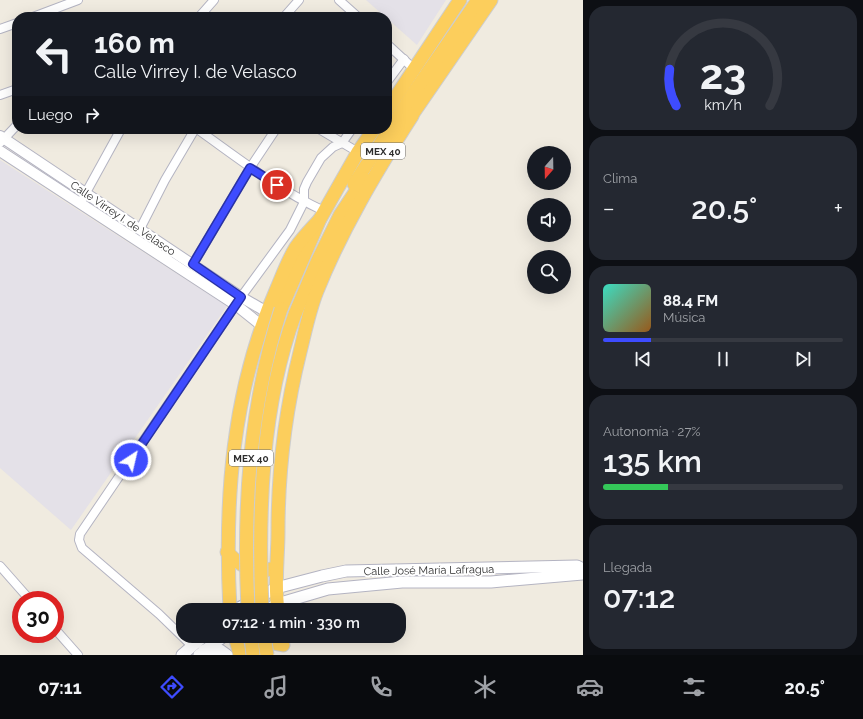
<!DOCTYPE html>
<html lang="es">
<head>
<meta charset="utf-8">
<style>
	body { margin:0; font-family:Raleway,sans-serif; background:#242831; color:#f1f3f6; height:100vh; display:flex; flex-direction:column; font-size:15px; white-space:nowrap }
	* { box-sizing:border-box; margin:0 }
	p { font-size:13px; color:#9ea1a6 }
	.icon { flex:none; width:22px; height:22px; fill:none; stroke:currentColor; stroke-width:2; stroke-linecap:round; stroke-linejoin:round }
	.map { position:relative; flex:1; overflow:hidden }
	.drawer { display:flex; flex-direction:column; gap:6px; padding:6px; background:#0d0f14; width:280px }
	.drawer>* { flex:none }
	.top-card { position:absolute; left:12px; top:12px; width:380px; height:122px; border-radius:16px; box-shadow:0 4px 16px #0002; background:#171b24; color:#f1f3f6; overflow:hidden }
	.needle { width:26px; rotate:200deg }
	.fabs { position:absolute; left:527px; top:146px; display:grid; gap:8px }
	.fabs a { display:grid; place-items:center; width:44px; height:44px; border-radius:50%; background:#171b24; box-shadow:0 4px 16px #0002; font-size:20px }
	.speed { position:absolute; left:12px; top:591px; display:flex; gap:8px; font-size:20px; font-weight:700; text-align:center }
	.speed>* { display:grid; place-content:center; width:52px; height:52px; border-radius:50%; background:#171b24; box-shadow:0 4px 16px #0002; line-height:1 }
	.speed .limit { border:6px solid #d22; background:#fff; color:#111 }
	.pin { position:absolute; display:grid; place-items:center; width:34px; height:34px; color:#fff; margin:-17px; border:2px solid #fff; border-radius:50%; box-shadow:0 1px 4px #0007 }
	.me { position:absolute; width:44px; margin:-22px; rotate:35deg; stroke-linejoin:round; filter:drop-shadow(0 0 3px #0008) }
	.turn { display:flex; align-items:center; gap:14px; height:84px; padding:0 16px; font-size:18px }
	.turn .icon { width:52px; height:52px; stroke-width:2.5 }
	.turn b { display:block; font-size:28px; line-height:34px }
	.then { display:flex; align-items:center; height:38px; padding:0 16px; background:#0003; gap:8px; font-size:15px }
	.big { font-size:30px; font-weight:600; line-height:1.1 }
	.drawer .card { flex:1; display:flex; flex-direction:column; justify-content:center; gap:6px; min-width:0; padding:0 14px; border-radius:16px; background:#242831 }
	.drawer .dial { align-items:center; gap:0 }
	.dial svg { height:104px; overflow:visible; fill:none; stroke:#363941; stroke-width:7; stroke-linecap:round; text-anchor:middle }
	.dial text { fill:#f1f3f6; stroke:none }
	.song { display:flex; align-items:center; gap:12px }
	.cover { width:48px; height:48px; border-radius:6px; background:linear-gradient(135deg,hsl(170 70% 55%),hsl(30 70% 35%)) }
	.played { height:4px; border-radius:2px; background:linear-gradient(90deg,#3e4cff 20%,#363941 20%) }
	.keys { display:flex; justify-content:space-around; direction:ltr }
	.heat { display:flex; justify-content:space-between; align-items:center; font-size:22px; direction:ltr }
	.charge { height:6px; border-radius:3px; background:linear-gradient(90deg,#34c759 27%,#363941 0) }
	.trip { position:absolute; left:176px; top:603px; width:230px; height:40px; border-radius:16px; background:#171b24; box-shadow:0 4px 16px #0002; font-weight:600; line-height:40px; text-align:center }
	.menu { display:flex; height:64px; justify-content:space-around; align-items:center; background:#090b0e; color:#9ea1a6 }
	.menu .icon { width:28px; height:28px }
	.menu .on { color:#3e4cff }
	.menu b { font-size:18px; color:#f1f3f6 }
	main { display:flex; flex:1; min-height:0 }
	.map>svg:first-child { display:block }
</style>
</head>
<body>
<main>
<div class="map">
<svg width="583" height="655" viewBox="0 0 583 655">
	<rect width="100%" height="100%" fill="#f0ebe0"/>
	<g fill="#e4e1e8">
		<polygon points="366,0 446,0 417,45"/>
		<polygon points="0,160 227,306 71,530 0,468"/>
	</g>
	<g fill="none" stroke-linecap="round" stroke-linejoin="round">
		<defs>
			<g id="minor">
				<polyline points="339,0 358,17"/>
				<polyline points="33,17 78,0"/>
				<polyline points="199,17 214,0"/>
				<polyline points="284,17 299,0"/>
				<polyline points="0,29 17,23"/>
				<polyline points="387,44 414,69"/>
				<polyline points="387,82 404,59"/>
				<polyline points="0,95 17,89"/>
				<path d="M197,129C238,158 278,190 324,211"/>
				<polyline points="319,129 358,152"/>
				<polyline points="0,143 17,125"/>
				<polyline points="83,198 121,129"/>
				<polyline points="140,229 165,180 195,129"/>
				<polyline points="193,264 250,168 276,129"/>
				<polyline points="0,566 30,600"/>
				<polyline points="55,629 78,655"/>
				<polyline points="192,646 159,614 82,548 79,540 80,534 241,297 290,230 304,202 304,189 307,182 321,158 333,147 342,143 352,129"/>
			</g>
			<g id="tertiary">
				<polyline points="0,136 241,297 267,312"/>
				<polyline points="0,151 236,305 261,325"/>
			</g>
			<g id="secondary">
				<polyline points="235,610 276,588 322,576 346,571 577,566 583,569"/>
				<polyline points="266,610 277,604 328,589 402,582 491,582 583,574"/>
				<polyline points="204,650 220,650 227,655"/>
				<polyline points="182,655 204,636"/>
				<polyline points="199,655 224,636"/>
			</g>
			<g id="trunk">
				<polyline points="387,110 460,0"/>
				<polyline points="407,122 491,0"/>
				<polyline points="354,184 412,95 478,0"/>
				<polyline points="281,309 320,219 358,152 374,129"/>
				<polyline points="295,314 317,262 340,215 364,179"/>
				<path d="M227,552C238,564 254,575 271,569"/>
				<path d="M230,610C224,500 232,390 277,288C283,274 288,260 296,247C303,237 312,228 320,219"/>
				<path d="M278,610C274,584 278,557 278,532C278,470 285,412 300,352C305,332 309,311 317,291C342,229 376,172 412,116"/>
				<polyline points="235,636 240,655"/>
				<polyline points="255,646 268,642 283,645"/>
			</g>
		</defs>
		<use href="#minor" stroke="#b4b4c2" stroke-width="10"/>
		<use href="#tertiary" stroke="#b4b4c2" stroke-width="12"/>
		<use href="#secondary" stroke="#b4b4c2" stroke-width="13"/>
		<use href="#trunk" stroke="#cdcdcd" stroke-width="15"/>
		<use href="#minor" stroke="#fff" stroke-width="8"/>
		<use href="#tertiary" stroke="#fff" stroke-width="10"/>
		<use href="#secondary" stroke="#fff" stroke-width="11"/>
		<use href="#trunk" stroke="#fcce5c" stroke-width="13"/>
		<defs>
			<g id="trunk-bridge">
				<path d="M248,610C243,508 249,407 281,309"/>
				<path d="M262,610C258,513 261,406 295,314"/>
				<polyline points="251,636 253,655"/>
				<polyline points="264,636 267,655"/>
			</g>
		</defs>
		<use href="#trunk-bridge" stroke="#cdcdcd" stroke-width="15" stroke-linecap="butt"/>
		<use href="#trunk-bridge" stroke="#fcce5c" stroke-width="13"/>
	</g>
	<g fill="none" stroke-linecap="round" stroke-linejoin="round">
		<defs>
			<polyline id="route" points="131,460 241,297 193,264 250,168 277,185"/>
		</defs>
		<use href="#route" stroke="#2831a6" stroke-width="10"/>
		<use href="#route" stroke="#3e4cff" stroke-width="7"/>
	</g>
	<g text-anchor="middle" stroke-width="4" stroke-linejoin="round" paint-order="stroke">
		<g fill="#fff" stroke="#6d6d6d" stroke-width="1">
			<rect x="361" y="143" width="44" height="16" rx="3"/>
			<rect x="229" y="450" width="44" height="16" rx="3"/>
		</g>
		<g font-size="10" font-weight="bold" fill="#2e2e2e">
			<text x="383" y="155">MEX 40</text>
			<text x="251" y="462">MEX 40</text>
		</g>
		<g font-size="11" fill="#2e2e2e" stroke="#fff">
			<text transform="translate(123 218) rotate(34)" y="4">Calle Virrey I. de Velasco</text>
			<text transform="translate(429 570) rotate(-1)" y="4">Calle José María Lafragua</text>
		</g>
	</g>
</svg>
<div class="fabs">
<a><svg class="needle" viewBox="-14 -14 28 28"><path d="M0-13l5 13h-10z" fill="#e53935"/><path d="M0 13l5-13h-10z" fill="#9ea1a6"/></svg></a>
<a><svg class="icon" aria-label="sound" viewBox="0 0 24 24"><path d="M4 9h4l5-4v14l-5-4H4zM17 9q2 3 0 6"/></svg></a>
<a><svg class="icon" aria-label="search" viewBox="0 0 24 24"><circle cx="10" cy="10" r="6"/><path d="M15 15l6 6"/></svg></a>
</div>
<div class="speed"><div class="limit">30</div></div>
<div class="pin" style="left:277px;top:185px;background:#d93025"><svg class="icon" aria-label="arrive" viewBox="0 0 24 24"><path d="M6 21V4h12l-3 4 3 4H6"/></svg></div>
<svg class="me" style="left:131px;top:460px" viewBox="-20 -20 40 40"><circle r="17" fill="#3e4cff" stroke="#fff" stroke-width="3"/><path d="M0-11L8 9 0 5-8 9z" fill="#fff"/></svg>
<div class="trip">07:12 · 1 min · 330 m</div>
<div class="top-card">
<div class="turn"><svg class="icon" aria-label="left" viewBox="0 0 24 24"><path d="M17 20v-9H6M10 6l-5 5 5 5"/></svg><div><b>160 m</b>Calle Virrey I. de Velasco</div></div>
<div class="then">Luego<svg class="icon" aria-label="right" viewBox="0 0 24 24"><path d="M7 20v-9h11M14 6l5 5-5 5"/></svg></div>
</div>
</div>
<section class="drawer">
<div class="card dial"><svg viewBox="0 0 100 80">
<path d="M14 69A42 42 0 1 1 86 69"/>
<path d="M14 69A42 42 0 0 1 9 41" stroke="#3e4cff"/>
<text x="50" y="56" font-size="32" font-weight="700">23</text>
<text x="50" y="72" font-size="11">km/h</text>
</svg></div>
<div class="card"><p>Clima</p>
<div class="heat"><a>−</a><b class="big">20.5°</b><a>+</a></div>
</div>
<div class="card">
<div class="song"><i class="cover"></i><div><b>88.4 FM</b><p>Música</p></div></div>
<div class="played"></div>
<div class="keys"><svg class="icon" aria-label="previous" viewBox="0 0 24 24"><path d="M18 5L8 12l10 7zM5 5v14"/></svg><svg class="icon" aria-label="pause" viewBox="0 0 24 24"><path d="M8 5v14M16 5v14"/></svg><svg class="icon" aria-label="next" viewBox="0 0 24 24"><path d="M6 5l10 7-10 7zM19 5v14"/></svg></div>
</div>
<div class="card"><p>Autonomía · 27%</p><b class="big">135 km</b><div class="charge"></div></div>
<div class="card"><p>Llegada</p><b class="big">07:12</b></div>
</section>
</main>
<nav class="menu">
<b>07:11</b>
<svg class="icon on" aria-label="directions" viewBox="0 0 24 24"><path d="M12 3l9 9-9 9-9-9zM9 14v-3h6M13 9l2 2-2 2"/></svg>
<svg class="icon" aria-label="music" viewBox="0 0 24 24"><path d="M9 18V5l10-2v13"/><circle cx="6" cy="18" r="3"/><circle cx="16" cy="16" r="3"/></svg>
<svg class="icon" aria-label="phone" viewBox="0 0 24 24"><path d="M5 4h4l2 5-3 2q2 4 5 5l2-3 5 2v4C11 20 4 13 5 4z"/></svg>
<svg class="icon" aria-label="climate" viewBox="0 0 24 24"><path d="M12 3v18M4 7l16 10M4 17L20 7"/></svg>
<svg class="icon" aria-label="car" viewBox="0 0 24 24"><path d="M5 17H2v-5l4-1 3-4h7l3 4 3 1v5h-3M9 17h6M6 11h13"/><circle cx="7" cy="17" r="2"/><circle cx="17" cy="17" r="2"/></svg>
<svg class="icon" aria-label="filters" viewBox="0 0 24 24"><path d="M4 7h16M4 17h16"/><circle cx="9" cy="7" r="2"/><circle cx="15" cy="17" r="2"/></svg>
<b>20.5°</b>
</nav>
</body>
</html>
